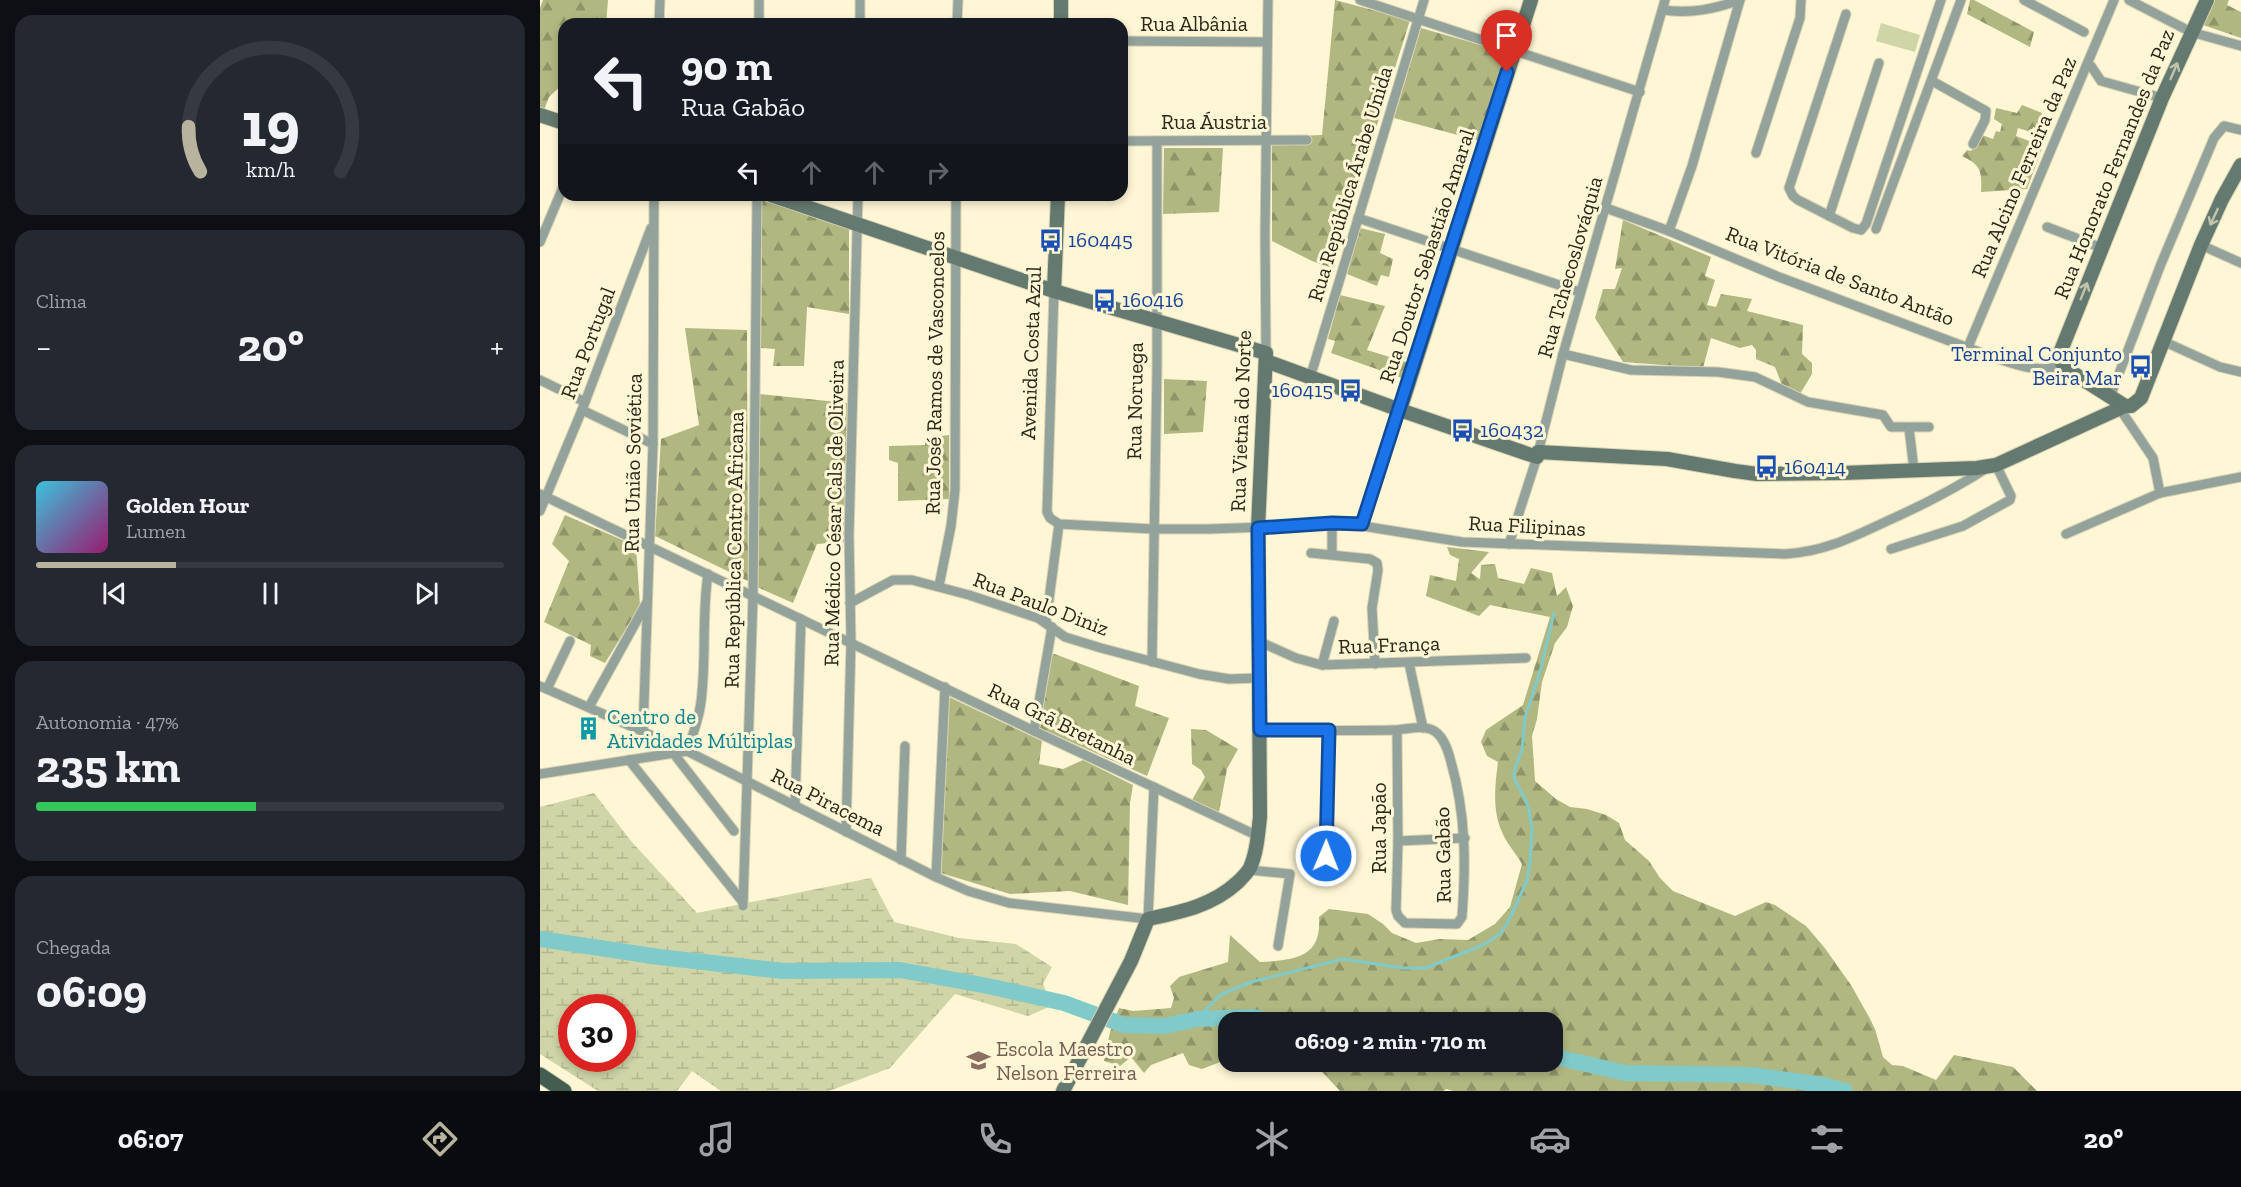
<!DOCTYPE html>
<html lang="pt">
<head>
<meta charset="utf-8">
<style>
	body { margin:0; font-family:"Zilla Slab",serif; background:#242831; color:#f1f3f6; height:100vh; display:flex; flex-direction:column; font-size:22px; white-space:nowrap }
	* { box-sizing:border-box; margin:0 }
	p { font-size:20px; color:#9ea1a6 }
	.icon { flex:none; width:33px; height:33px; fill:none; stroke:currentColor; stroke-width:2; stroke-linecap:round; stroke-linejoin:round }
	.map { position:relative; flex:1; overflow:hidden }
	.sheet { display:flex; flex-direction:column; gap:15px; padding:15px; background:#0d0f14; width:540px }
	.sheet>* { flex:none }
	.top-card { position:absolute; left:18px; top:18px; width:570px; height:183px; border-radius:18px; box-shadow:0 3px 9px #0003; background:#171b24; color:#f1f3f6; overflow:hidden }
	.speed { position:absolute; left:18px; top:994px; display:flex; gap:12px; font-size:30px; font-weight:700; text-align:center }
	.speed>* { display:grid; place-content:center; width:78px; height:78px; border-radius:50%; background:#171b24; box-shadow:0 3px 9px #0003; line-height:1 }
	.speed .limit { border:9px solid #d22; background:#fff; color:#111 }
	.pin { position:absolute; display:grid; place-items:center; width:51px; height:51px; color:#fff; margin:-62px -26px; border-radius:50% 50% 50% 0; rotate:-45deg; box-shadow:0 0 6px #0007 }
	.pin .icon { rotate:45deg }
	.me { position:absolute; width:66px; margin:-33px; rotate:1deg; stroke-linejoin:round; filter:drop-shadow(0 0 4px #0008) }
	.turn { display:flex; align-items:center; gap:21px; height:126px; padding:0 24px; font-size:27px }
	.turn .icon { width:78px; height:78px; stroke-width:2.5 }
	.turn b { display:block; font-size:42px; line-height:51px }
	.lanes { display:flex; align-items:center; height:57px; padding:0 24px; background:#0003; justify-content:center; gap:30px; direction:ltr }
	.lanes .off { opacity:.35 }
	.big { font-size:45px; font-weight:800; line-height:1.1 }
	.sheet .tile { flex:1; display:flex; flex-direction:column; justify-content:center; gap:9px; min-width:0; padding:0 21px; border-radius:18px; background:#242831 }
	.sheet .dial { align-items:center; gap:0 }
	.dial svg { height:156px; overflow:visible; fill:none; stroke:#363941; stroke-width:7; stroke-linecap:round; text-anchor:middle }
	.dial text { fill:#f1f3f6; stroke:none }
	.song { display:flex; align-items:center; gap:18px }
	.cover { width:72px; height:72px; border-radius:9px; background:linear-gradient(135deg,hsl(190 70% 55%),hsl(320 70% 35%)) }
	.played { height:6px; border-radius:3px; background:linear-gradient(90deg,#b8b39e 30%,#363941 30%) }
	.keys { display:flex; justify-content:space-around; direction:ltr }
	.heat { display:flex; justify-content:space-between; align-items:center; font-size:33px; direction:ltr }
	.charge { height:9px; border-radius:4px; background:linear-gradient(90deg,#34c759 47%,#363941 0) }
	.trip { position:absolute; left:678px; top:1012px; width:345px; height:60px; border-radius:18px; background:#171b24; box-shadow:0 3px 9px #0003; font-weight:800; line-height:60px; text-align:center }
	.tab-bar { display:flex; height:96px; justify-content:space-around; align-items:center; background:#090b0e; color:#9ea1a6 }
	.tab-bar .icon { width:42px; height:42px }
	.tab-bar .selected { color:#b8b39e }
	.tab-bar b { font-size:27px; color:#f1f3f6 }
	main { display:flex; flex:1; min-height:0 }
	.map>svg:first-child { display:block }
</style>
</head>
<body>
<main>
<section class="sheet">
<div class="tile dial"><svg viewBox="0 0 100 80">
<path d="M14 69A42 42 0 1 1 86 69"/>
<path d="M14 69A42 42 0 0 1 8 46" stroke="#b8b39e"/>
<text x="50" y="56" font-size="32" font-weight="700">19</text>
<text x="50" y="72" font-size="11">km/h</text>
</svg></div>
<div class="tile"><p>Clima</p>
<div class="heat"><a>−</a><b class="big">20°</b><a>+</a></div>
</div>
<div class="tile">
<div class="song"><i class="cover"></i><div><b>Golden Hour</b><p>Lumen</p></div></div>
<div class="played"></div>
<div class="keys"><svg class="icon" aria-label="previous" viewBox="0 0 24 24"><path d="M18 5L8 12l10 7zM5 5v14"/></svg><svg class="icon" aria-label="pause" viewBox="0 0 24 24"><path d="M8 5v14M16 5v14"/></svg><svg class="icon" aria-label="next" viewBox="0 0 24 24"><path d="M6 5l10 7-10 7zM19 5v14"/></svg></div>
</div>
<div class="tile"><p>Autonomia · 47%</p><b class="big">235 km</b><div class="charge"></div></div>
<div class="tile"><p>Chegada</p><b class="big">06:09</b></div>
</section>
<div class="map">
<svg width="1701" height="1091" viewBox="0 0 1701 1091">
	<defs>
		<pattern id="forest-firs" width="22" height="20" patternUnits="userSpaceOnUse" patternTransform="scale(1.5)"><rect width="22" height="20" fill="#b0b781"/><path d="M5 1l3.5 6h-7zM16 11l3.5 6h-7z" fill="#8f9569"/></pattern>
		<pattern id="wetland-marsh" width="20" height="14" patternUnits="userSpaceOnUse" patternTransform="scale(1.5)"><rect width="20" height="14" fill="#cfd5a7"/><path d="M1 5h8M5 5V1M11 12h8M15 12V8" fill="none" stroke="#b2b78f"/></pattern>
	</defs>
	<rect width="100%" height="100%" fill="#fef6d5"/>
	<polygon fill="#cfd5a7" points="1341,23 1380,35 1375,52 1336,41"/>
	<g fill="url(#forest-firs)">
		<polygon points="3,0 68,0 66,24 24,24 24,83 9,97 4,110 0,108 0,8"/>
		<polygon points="795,0 870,20 792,268 772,261 732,241 732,137 782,135"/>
		<polygon points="1430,0 1434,0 1494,32 1490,47 1427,14"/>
		<polygon points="1675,0 1689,0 1687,5 1701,12 1701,38 1663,25"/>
		<polygon points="881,28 966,52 940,141 854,118"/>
		<path d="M1482,105L1502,113L1498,129L1493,127L1491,132L1478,128L1476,136L1503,146L1487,189L1441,192C1442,171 1441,165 1422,156L1427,150L1431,151L1442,135L1453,139L1456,131L1460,132L1462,124L1454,119L1456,108L1477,113Z"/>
		<polygon points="624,148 683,148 679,212 623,214"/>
		<polygon points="222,200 309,227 309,314 267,307 264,366 233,366 235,349 221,348"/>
		<polygon points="1083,220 1171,257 1165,276 1175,280 1167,305 1176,307 1181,294 1212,299 1207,311 1263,325 1262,354 1272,363 1272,374 1260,394 1242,385 1235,367 1216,359 1216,350 1212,345 1200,348 1171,338 1163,368 1083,362 1055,318 1063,289 1075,289 1082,268 1075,269"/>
		<polygon points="820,228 845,234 840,253 853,259 849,277 841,275 837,286 807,274"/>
		<polygon points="800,295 845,306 827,350 869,363 862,378 791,353 795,341 788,339"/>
		<polygon points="145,328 207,330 208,581 115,536 121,439 159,425"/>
		<polygon points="624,379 667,381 663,432 624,434"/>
		<polygon points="220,394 307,403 304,542 277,544 253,603 217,587"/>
		<polygon points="409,435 409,499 358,501 358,463 349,460 349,446 385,445 386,438"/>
		<polygon points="25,515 96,546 100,606 65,663 50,656 51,645 4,622 29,561 12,544"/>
		<path d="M907,547L949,552L931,573L940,579L941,565L955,564L958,578L984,584L991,568L1012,573L1017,596L1026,587L1033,606L1027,627L1015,643L1002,682L997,719L992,736L995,781L1016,799L1030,807L1047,809L1066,815L1079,823L1085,840L1109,861L1120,878L1133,891L1195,916L1226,902L1235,905L1266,926L1284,947L1311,985L1329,1017L1335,1029L1343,1057L1352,1065L1363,1066L1396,1080L1414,1055L1473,1067L1497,1091H913L907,1089L903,1091H800L773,1062H1012V1023H688V1059L662,1069L649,1065L643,1053L611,1065L604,1073L591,1057L580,1066L564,1061L570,1032L579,1008L593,1011L631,1008L634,998L630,986L639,977L688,962L690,935L720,962C753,960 782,959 779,917L789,909L828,914L843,924L852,933L876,943L900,939L928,940L955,924L970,907L982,864C976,853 966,843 962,832C952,810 955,785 958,762L947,756L941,742L946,730L983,705L1010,617L950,605L939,616L886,596L890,575L916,581L919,559L910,555Z"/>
		<polygon points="512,653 599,686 595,706 629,718 607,776 500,728"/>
		<polygon points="409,697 502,741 499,764 523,769 543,760 593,785 590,803 588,905 530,891 470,894 401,873"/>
		<polygon points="651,729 666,730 698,749 687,769 679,812 652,800 665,777 661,770 652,764"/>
	</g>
	<path fill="url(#wetland-marsh)" fill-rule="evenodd" d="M54,793L91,841L157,913L331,878L354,922L419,938L476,944L512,967L503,984L508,996L525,998L574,1017L525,1000L488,1016L415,994L350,1068L289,1091H181L152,1071L137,1091H58L0,1054V807ZM32,1008H82V1059H32Z"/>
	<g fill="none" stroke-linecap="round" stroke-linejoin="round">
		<polyline stroke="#80caca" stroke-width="3" points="657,1019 680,995 711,982 803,959 863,968 886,968 945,944 960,934 968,922 987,881 990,863 992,829 988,805 974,778 975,768 982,750 985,718 1001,668 1014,613"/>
		<g stroke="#80caca" stroke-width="16">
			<polyline points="0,939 119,957 243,971 360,970 448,986 524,1003 584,1025 625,1026 657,1019 713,1017 739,1023"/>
			<polyline points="1012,1056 1085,1073 1212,1075 1283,1085 1305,1091"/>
		</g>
		<defs>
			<g id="street">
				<polyline points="820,0 1100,92"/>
				<polyline points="1484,0 1544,32"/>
				<polyline points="1589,0 1651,32 1701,46"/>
				<path d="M1123,10C1151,14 1174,9 1200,0"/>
				<polyline points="1306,14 1249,188 1253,196 1258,200 1313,228 1321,230 1326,224 1401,0"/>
				<polyline points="119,24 120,0"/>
				<polyline points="219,24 219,0"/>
				<polyline points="320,24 320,0"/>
				<polyline points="417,24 418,0"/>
				<polyline points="582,41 726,42"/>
				<polyline points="1551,66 1561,81 1622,98"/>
				<polyline points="1392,81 1446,111 1445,120 1433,144"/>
				<polyline points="582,141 767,140"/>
				<polyline points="1216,153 1260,18 1261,0"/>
				<path d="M1066,208L1129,231L1239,277L1447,355C1471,363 1498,375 1522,365"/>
				<polyline points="1289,216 1339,63"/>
				<polyline points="818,218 1040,292"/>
				<polyline points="1507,227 1562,248"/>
				<polyline points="1336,229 1421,0"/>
				<polyline points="1129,231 1152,166 1200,0"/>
				<polyline points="0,242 24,185"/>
				<polyline points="1661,245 1701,263"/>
				<path d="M514,291L507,512L510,518L519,524L613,529H669L810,524L922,542L1245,554C1283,552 1311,538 1345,522C1381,506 1413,490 1447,468"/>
				<polyline points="1625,342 1680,367 1701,372"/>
				<polyline points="1428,347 1574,0"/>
				<polyline points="726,353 725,236 728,0"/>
				<polyline points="1023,354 1091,370 1178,372 1215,377 1268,402 1343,415 1351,427 1389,427"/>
				<polyline points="770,378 884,0"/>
				<polyline points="0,380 45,402"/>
				<polyline points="1570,397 1621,264 1674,138 1684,126 1701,130"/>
				<polyline points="1580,409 1613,458 1620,493"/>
				<polyline points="42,410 113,444"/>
				<polyline points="1369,428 1374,470"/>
				<polyline points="0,494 494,731 718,836"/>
				<polyline points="0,511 42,410 111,228"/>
				<polyline points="822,524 860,410"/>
				<polyline points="1526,534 1620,493 1701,477"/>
				<polyline points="969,544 997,457 1023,354 1125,0"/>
				<polyline points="1351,549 1423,526 1470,500 1471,496 1456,465"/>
				<polyline points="771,553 830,559 837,563 838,570 832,608 835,664"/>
				<polyline points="792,554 792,523"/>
				<polyline points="399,586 411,526 415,490 416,195"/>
				<polyline points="310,603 353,580 372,580 429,595 498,618 525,637 561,648 659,674 689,679 719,678"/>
				<polyline points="506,622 519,524"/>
				<polyline points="718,641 756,658 782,665 986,658"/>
				<polyline points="612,662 617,368 617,141"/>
				<polyline points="869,663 883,728"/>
				<polyline points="782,665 794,621"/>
				<polyline points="0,686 147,751 396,877 428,891 469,903 608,919 614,787"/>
				<polyline points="7,689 30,641"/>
				<polyline points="49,707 107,602"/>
				<path d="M720,730C764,730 809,731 853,730C865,730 879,725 890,729C903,733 908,750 911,762C926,814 926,864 922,917L917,924L865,923L858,916L856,910L858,841L857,730"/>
				<polyline points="494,731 512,627"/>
				<polyline points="103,732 113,444 114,195"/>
				<polyline points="134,754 194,831"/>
				<polyline points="89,760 202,901"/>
				<path d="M0,774L147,751C154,732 161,712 162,692C166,652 162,613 168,574"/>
				<polyline points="255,806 261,619"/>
				<polyline points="306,832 311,642 309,536 318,195"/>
				<polyline points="858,841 925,838"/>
				<polyline points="786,856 789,730"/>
				<polyline points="361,860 365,746"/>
				<polyline points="709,870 750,874 738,946"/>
				<polyline points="396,877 405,687"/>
				<polyline points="203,906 213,596 217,195"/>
			</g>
			<g id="secondary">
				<polyline points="521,24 521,0"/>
				<polyline points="0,115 24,123"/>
				<path d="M231,195L514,291L726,353L718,528L720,817C718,834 717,852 710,868C707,873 702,878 698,882C672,906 641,912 608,919L591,961L523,1091"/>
				<polyline points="514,291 518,195"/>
				<polyline points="726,361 860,410 997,457"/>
				<polyline points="1585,406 1525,368 1520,359 1520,353 1622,98 1667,0"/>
				<polyline points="860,410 991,0"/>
				<polyline points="998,452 1127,459 1195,471 1217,474 1303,473 1437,468 1456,465 1585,406 1591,406 1601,398 1661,245 1682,199 1701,165"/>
			</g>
			<polyline id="primary" points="0,1075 24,1091"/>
		</defs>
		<use href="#street" stroke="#d8d1b3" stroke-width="11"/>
		<use href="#secondary" stroke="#d8d1b3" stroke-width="16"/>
		<use href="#primary" stroke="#d8d1b3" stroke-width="17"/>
		<use href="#street" stroke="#93a29b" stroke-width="9"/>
		<use href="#secondary" stroke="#64796f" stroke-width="14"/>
		<use href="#primary" stroke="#435d51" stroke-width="15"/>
	</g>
	<defs><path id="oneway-shaft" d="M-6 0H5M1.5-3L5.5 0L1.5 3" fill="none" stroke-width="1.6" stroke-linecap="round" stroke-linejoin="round" transform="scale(1.5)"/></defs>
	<g stroke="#c0c4ac">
		<use href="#oneway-shaft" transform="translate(1634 71) rotate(-67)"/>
		<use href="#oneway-shaft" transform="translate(1674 217) rotate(115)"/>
		<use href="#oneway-shaft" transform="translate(1544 291) rotate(-68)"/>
	</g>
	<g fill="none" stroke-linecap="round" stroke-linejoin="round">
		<defs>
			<polyline id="route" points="786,856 789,730 720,730 718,528 792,523 822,524 967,72"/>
		</defs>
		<use href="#route" stroke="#114b97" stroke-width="15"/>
		<use href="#route" stroke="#1a73e8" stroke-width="10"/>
	</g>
	<defs>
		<symbol id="bus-bare" viewBox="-9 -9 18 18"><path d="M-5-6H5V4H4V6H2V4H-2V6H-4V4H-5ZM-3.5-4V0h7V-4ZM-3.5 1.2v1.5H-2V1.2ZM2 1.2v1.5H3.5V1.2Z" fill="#1a4fb4" stroke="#fef6d5" stroke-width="2.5" paint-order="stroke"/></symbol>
		<symbol id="building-bare" viewBox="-9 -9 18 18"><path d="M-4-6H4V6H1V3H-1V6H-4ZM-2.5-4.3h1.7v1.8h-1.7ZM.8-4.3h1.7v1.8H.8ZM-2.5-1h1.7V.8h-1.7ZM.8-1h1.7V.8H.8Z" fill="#0f9aa8" stroke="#fef6d5" stroke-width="2.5" paint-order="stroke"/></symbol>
		<symbol id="school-bare" viewBox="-9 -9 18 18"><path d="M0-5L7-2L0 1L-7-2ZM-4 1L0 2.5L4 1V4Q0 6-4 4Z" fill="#8d6e63" stroke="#fef6d5" stroke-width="2.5" paint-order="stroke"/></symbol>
	</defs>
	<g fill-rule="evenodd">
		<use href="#bus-bare" x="494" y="224" width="33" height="33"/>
		<use href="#bus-bare" x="548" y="284" width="33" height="33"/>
		<use href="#bus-bare" x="1584" y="350" width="33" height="33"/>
		<use href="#bus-bare" x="794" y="374" width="33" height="33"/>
		<use href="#bus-bare" x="906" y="414" width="33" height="33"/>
		<use href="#bus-bare" x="1210" y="450" width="33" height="33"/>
		<use href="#building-bare" x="32" y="712" width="33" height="33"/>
		<use href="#school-bare" x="422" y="1044" width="33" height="33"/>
	</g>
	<g text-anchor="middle" stroke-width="6" stroke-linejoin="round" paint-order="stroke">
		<g font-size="21" fill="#29261a" stroke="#fef6d5">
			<text x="654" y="31">Rua Albânia</text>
			<text x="674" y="129">Rua Áustria</text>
			<text transform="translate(1574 164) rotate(-68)" y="7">Rua Honorato Fernandes da Paz</text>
			<text transform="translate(1484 167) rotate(-67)" y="7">Rua Alcino Ferreira da Paz</text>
			<text transform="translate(810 184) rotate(-73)" y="7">Rua República Árabe Unida</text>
			<text transform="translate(887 256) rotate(-72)" y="7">Rua Doutor Sebastião Amaral</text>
			<text transform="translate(1030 267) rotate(-74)" y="7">Rua Tchecoslováquia</text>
			<text transform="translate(1300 276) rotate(21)" y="7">Rua Vitória de Santo Antão</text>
			<text transform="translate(48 343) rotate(-69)" y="7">Rua Portugal</text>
			<text transform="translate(491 353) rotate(-88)" y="7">Avenida Costa Azul</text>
			<text transform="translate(395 373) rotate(-89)" y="7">Rua José Ramos de Vasconcelos</text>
			<text transform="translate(595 401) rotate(-89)" y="7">Rua Noruega</text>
			<text transform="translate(701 421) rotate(-88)" y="7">Rua Vietnã do Norte</text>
			<text transform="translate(93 463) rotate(-89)" y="7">Rua União Soviética</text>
			<text transform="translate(294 513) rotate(-89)" y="7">Rua Médico César Cals de Oliveira</text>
			<text transform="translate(987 526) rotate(3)" y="7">Rua Filipinas</text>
			<text transform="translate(194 550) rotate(-89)" y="7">Rua República Centro Africana</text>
			<text transform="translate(501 604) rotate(21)" y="7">Rua Paulo Diniz</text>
			<text transform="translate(849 645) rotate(-2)" y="7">Rua França</text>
			<text transform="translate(522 724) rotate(26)" y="7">Rua Grã Bretanha</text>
			<text transform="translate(288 802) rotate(27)" y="7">Rua Piracema</text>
			<text transform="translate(839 828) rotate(-90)" y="7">Rua Japão</text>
			<text transform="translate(903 855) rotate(-91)" y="7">Rua Gabão</text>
		</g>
		<g font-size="21" fill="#164399" stroke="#fef6d5" text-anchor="start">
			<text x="528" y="247">160445</text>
			<text x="582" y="307">160416</text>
			<text x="1582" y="361" text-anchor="end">Terminal Conjunto<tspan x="1582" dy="24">Beira Mar</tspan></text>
			<text x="793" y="397" text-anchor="end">160415</text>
			<text x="940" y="437">160432</text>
			<text x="1244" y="474">160414</text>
		</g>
		<g font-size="21" fill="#0d838f" stroke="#fef6d5" text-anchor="start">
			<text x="67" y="724">Centro de<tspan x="67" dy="24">Atividades Múltiplas</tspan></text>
		</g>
		<g font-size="21" fill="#785e54" stroke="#fef6d5" text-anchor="start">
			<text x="456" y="1056">Escola Maestro<tspan x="456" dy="24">Nelson Ferreira</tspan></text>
		</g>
	</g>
</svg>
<div class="speed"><div class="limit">30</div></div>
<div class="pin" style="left:967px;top:72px;background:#d93025"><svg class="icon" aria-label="arrive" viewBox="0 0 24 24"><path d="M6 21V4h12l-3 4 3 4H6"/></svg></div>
<svg class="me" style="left:786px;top:856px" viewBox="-20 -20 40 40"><circle r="17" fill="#1a73e8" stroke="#fff" stroke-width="3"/><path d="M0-11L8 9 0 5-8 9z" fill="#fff"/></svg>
<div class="trip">06:09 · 2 min · 710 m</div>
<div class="top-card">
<div class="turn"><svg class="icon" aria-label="left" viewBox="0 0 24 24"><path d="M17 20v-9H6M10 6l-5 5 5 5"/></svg><div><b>90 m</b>Rua Gabão</div></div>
<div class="lanes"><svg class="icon" aria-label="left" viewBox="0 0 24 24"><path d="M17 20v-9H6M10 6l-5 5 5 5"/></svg><svg class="icon off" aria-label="ahead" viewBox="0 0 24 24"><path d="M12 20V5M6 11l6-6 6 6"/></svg><svg class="icon off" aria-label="ahead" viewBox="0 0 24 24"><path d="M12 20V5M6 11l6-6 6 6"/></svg><svg class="icon off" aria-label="right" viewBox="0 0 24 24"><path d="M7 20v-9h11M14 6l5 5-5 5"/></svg></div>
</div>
</div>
</main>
<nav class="tab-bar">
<b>06:07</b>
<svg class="icon selected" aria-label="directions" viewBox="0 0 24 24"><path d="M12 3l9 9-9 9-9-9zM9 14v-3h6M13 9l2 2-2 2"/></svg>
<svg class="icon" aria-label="music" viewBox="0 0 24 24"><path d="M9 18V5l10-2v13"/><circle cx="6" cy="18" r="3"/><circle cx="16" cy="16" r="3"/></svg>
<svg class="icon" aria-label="phone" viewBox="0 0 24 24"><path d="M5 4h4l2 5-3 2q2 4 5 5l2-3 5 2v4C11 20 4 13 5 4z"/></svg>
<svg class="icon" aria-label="climate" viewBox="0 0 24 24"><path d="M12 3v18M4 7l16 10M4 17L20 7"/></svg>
<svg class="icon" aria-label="car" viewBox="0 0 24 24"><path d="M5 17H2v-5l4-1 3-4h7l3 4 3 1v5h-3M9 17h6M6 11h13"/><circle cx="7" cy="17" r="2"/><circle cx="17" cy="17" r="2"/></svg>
<svg class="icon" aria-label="filters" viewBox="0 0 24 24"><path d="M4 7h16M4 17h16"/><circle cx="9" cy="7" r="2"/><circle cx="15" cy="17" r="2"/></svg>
<b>20°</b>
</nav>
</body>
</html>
